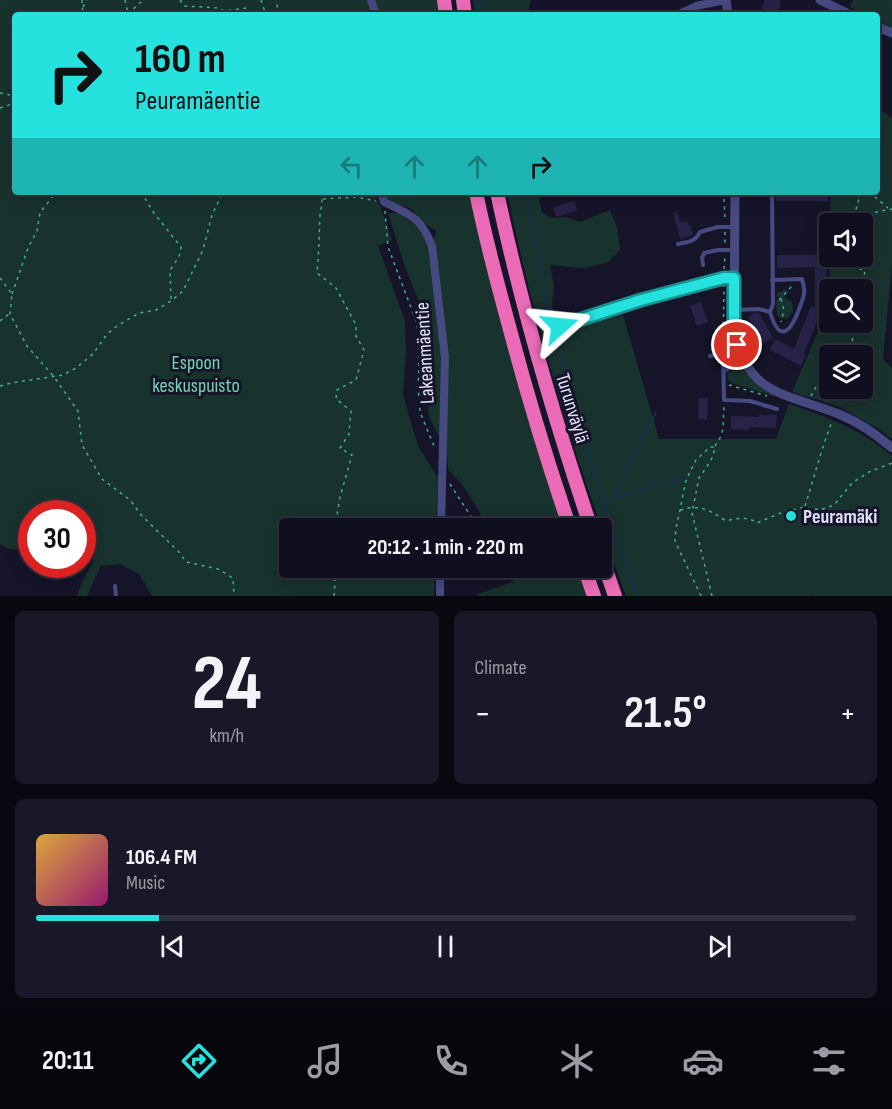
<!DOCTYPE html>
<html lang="en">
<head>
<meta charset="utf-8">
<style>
	body { margin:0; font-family:"Sofia Sans Condensed",sans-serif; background:#191828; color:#f1f3f6; height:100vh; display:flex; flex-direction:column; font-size:22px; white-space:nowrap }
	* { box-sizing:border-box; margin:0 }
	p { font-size:20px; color:#9c9ca4 }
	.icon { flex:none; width:33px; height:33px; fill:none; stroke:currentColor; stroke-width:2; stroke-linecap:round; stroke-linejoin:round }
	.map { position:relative; height:596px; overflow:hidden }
	.details { display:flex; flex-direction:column; gap:15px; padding:15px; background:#090811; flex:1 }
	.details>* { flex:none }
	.banner { position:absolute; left:12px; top:12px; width:868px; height:183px; border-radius:6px; box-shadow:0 3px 15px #0003,0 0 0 2px #302f3d; background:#25e2df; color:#111; overflow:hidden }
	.buttons { position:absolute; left:819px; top:213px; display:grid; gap:12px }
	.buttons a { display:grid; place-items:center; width:54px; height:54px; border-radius:6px; background:#100f1f; box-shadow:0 3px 15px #0003,0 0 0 2px #302f3d; font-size:30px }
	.speed { position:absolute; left:18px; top:500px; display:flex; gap:12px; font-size:30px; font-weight:700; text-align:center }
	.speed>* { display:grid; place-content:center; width:78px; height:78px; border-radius:50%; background:#100f1f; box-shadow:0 3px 15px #0003,0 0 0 2px #302f3d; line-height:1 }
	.speed .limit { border:9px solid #d22; background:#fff; color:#111 }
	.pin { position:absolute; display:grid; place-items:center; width:51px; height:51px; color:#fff; margin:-26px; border:3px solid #fff; border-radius:50%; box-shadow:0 2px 6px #0007 }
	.me { position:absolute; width:66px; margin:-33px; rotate:72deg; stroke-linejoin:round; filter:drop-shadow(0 0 4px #0008) }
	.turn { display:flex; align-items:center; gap:21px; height:126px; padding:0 24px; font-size:27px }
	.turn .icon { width:78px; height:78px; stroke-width:2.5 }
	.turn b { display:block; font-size:42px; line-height:51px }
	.lanes { display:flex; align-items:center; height:57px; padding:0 24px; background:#0003; justify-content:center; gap:30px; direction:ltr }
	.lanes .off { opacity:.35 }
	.big { font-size:45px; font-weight:700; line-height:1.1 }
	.details .card { flex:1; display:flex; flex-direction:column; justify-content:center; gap:9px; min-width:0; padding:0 21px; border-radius:9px; background:#191828 }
	.details .dial { align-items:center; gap:0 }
	.dial b { font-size:78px; line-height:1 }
	.song { display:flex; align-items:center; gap:18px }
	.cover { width:72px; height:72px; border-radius:9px; background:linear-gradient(135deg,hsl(40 70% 55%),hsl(320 70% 35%)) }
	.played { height:6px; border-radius:3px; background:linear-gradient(90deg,#25e2df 15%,#302f3d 15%) }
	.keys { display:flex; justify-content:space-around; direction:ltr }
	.heat { display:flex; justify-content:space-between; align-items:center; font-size:33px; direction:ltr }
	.details .tiles { flex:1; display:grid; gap:15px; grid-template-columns:1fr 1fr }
	.card:last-child { grid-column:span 2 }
	.trip { position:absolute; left:279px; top:518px; width:333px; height:60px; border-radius:6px; background:#100f1f; box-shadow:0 3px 15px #0003,0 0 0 2px #302f3d; font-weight:700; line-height:60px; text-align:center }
	.menu { display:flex; height:96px; justify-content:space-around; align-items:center; background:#06060c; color:#9c9ca4 }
	.menu .icon { width:42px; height:42px }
	.menu .current { color:#25e2df }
	.menu b { font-size:27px; color:#f1f3f6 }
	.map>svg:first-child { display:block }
</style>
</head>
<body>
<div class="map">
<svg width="892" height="596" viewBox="0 0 892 596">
	<rect width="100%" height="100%" fill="#151429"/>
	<g fill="#18322e" fill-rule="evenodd">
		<path d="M0,0H370L374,15H15V192H375L392,240L378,246L405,321L406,353L403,395L418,446L438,478L436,528H290V567H435L434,596H152L139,574L120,564L101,566L87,596H77L82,582L93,562V549L83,537L82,513H32L31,545C18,550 12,552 0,544Z"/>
		<polygon points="374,0 438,0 440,15 378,15"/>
		<polygon points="473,0 531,0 527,15 475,15"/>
		<polygon points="853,0 892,0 892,28 878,21 878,15 866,15 850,7"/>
		<path d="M878,108L892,118V264L883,359L892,368V439L880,430L840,407L792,392L829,306L830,257L862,256V224L830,223L831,192H878ZM830,290H862V322H830ZM830,356H862V388H830Z"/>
		<path d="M382,192H471L564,528H486C481,511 462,481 448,470L447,452L429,417L426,391L429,351L426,318L405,267L388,213H399L417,227L431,248L436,231C431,227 425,224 420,220C417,217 415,211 411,209C400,202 389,208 382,192Z"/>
		<path d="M507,192H538L542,213L552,218L566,217L580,222L610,210L617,227L620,250L607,263L582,268L550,265L554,287L552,304L560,331L623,315L659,439H776L789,404C827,417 862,430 892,456V596H814L811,595L810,596H626C577,465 535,329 507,192Z"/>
		<path d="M726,283H730C730,308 726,337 739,360L730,365L726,363Z"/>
		<path d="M786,289L788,293L784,297L791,301C795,310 793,314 786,319L780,318L777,315L776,301L780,298L777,296V293Z"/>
		<polygon points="743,367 774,395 773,396 731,383 728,380 727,374 734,369"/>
		<polygon points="509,567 578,567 589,596 478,596 478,594 513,582"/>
	</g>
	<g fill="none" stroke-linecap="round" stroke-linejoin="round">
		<g stroke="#17304a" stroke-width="2">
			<polyline points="475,0 476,3 480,9"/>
			<polyline points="482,15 480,9 487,0"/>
			<polyline points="527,192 542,272 546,305 603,504"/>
			<polyline points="613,498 656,412"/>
			<polyline points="631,576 638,596"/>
			<polyline points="629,577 631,576 603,504 613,499 685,477"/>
		</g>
	</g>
	<g fill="#262347">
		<polygon points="765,0 781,0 779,4 781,5 776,15 771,15 761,9"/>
		<rect x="776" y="192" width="52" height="9"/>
		<polygon points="574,201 577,210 556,217 554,207"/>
		<polygon points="677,212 681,223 687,221 689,226 691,226 693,235 691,236 680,239 673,213"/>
		<polygon points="777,255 827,255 826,304 824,304 804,354 806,355 801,366 770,350 775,339 794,349 811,306 815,308 815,267 777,268"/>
		<polygon points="701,302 708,322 697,326 690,306"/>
		<polygon points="755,313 759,313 773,338 763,343 748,317"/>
		<polygon points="699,398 708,398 707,420 698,419"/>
		<polygon points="759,415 777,415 776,428 749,427 749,430 731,429 731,416 759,417"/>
	</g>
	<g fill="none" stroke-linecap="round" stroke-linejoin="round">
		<g stroke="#41ae9a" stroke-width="1.5" stroke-dasharray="3 4.5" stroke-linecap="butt">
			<polyline points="82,0 83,15"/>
			<polyline points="125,0 128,14"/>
			<polyline points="180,0 184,6 219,8 224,11 247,8 253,15"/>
			<polyline points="261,0 266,15"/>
			<polyline points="83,7 87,0"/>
			<polyline points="128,14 143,0"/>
			<polyline points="276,15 278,0"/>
			<polyline points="0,93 15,96"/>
			<polyline points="0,108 15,103"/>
			<polyline points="141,192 154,213 181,247 179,257 170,270 171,300"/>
			<path d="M320,192C324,201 321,206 320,215C319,235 319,254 317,273L336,288L356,325V336L364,350L356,380L337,390L336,399L351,411L349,434L340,448L352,455L340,497L335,528"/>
			<polyline points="869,192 888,208"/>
			<polyline points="323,199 356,197 376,201"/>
			<polyline points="724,199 725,221"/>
			<polyline points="385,211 388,247 416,321 420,340 418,388 420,412 434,446"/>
			<polyline points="852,224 859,199 859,192"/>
			<polyline points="862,231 876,212 892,209"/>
			<polyline points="725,232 725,245"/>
			<polyline points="851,256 858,268 865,271 862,290"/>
			<polyline points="724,269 725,256"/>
			<polyline points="0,278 12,294 10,314 27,346 54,377 78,411 82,445 102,479 130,500 142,516 179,552 186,562 218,569 233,578 234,596"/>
			<polyline points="12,294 28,248 37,231 40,213 56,192"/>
			<polyline points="781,299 784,310 781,322"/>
			<polyline points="779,300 792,286"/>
			<polyline points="0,321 9,314"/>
			<polyline points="723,347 724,286"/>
			<polyline points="850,356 855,322"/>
			<polyline points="729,385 767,396"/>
			<polyline points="0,386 11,383 63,375 76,368 93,354 107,334 117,326 139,313 156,310 171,301 183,291 203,250 212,215 223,192"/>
			<polyline points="811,396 817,385 830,379"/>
			<polyline points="450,484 472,518 469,524 454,528"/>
			<path d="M805,506C814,478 821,449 832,422"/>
			<path d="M680,510C701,504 709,510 726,521C738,518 747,516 757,523L781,513L804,507L820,510L834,505L852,483L869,472L892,463"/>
			<polyline points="334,596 336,567"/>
			<polyline points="701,596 675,541 676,528 680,510 686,480 696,460 710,447 714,447"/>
			<polyline points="712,596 692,513 699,478 710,462 713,456 715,446 720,438 723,429 724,405"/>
		</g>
		<g stroke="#464a81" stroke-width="4">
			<polyline points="704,192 734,194"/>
			<path d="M678,244C688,242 695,242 700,232L718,227H734"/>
			<polyline points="703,265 702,258 704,253 718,250 733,250"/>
			<polyline points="736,310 759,309 770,312 773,304 772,192"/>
			<path d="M770,312C778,339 788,337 798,312C800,306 803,300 804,294C805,288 803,284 802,279L772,280"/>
			<polyline points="710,356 723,354 724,400 750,401 777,409"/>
			<polyline points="724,371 743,362"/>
			<polyline points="115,586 116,596"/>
		</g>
		<g stroke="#464a81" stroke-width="8">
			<polyline points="371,0 376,15"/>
			<polyline points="677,15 696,6 726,0"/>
			<path d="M381,192L384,202C409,214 421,217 432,246L445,357L441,528"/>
			<polyline points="560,326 641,300 724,278 734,277"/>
			<polyline points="440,596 440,567"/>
		</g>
		<g stroke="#464a81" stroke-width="9">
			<polyline points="726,0 728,15"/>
			<polyline points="820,0 851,15"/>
			<polyline points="878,27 892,33"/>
			<path d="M735,192L734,332C749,398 788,393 841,415C860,423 877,435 892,448"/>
		</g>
		<g stroke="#eb6bb7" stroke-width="14">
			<polyline points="444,0 446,15"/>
			<polyline points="463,0 465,15"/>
			<path d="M476,192C485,237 497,282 509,326C527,394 547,461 570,528"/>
			<path d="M497,192C521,306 554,418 591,528"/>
			<polyline points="602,558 615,596"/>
			<polyline points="584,567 594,596"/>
		</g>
	</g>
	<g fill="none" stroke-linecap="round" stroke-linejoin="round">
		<defs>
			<polyline id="route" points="560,326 641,300 724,278 734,278 734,332 737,345"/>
		</defs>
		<use href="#route" stroke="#189391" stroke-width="15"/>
		<use href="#route" stroke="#25e2df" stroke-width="10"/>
	</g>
	<circle fill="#25e2df" stroke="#151429" stroke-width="2" cx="791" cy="516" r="6"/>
	<g text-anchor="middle" stroke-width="6" stroke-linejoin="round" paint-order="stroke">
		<g font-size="20" fill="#e0e0fb" stroke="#151429">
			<text transform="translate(424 353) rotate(-93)" y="7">Lakeanmäentie</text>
			<text transform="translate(573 408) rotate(73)" y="7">Turunväylä</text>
		</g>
		<g font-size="20" fill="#74d3b0" stroke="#151429">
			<text x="196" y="369">Espoon<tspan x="196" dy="23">keskuspuisto</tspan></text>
		</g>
		<g font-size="20" font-weight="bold" fill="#e0e0fb" stroke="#151429" text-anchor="start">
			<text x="803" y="523">Peuramäki</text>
		</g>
	</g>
</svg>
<div class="buttons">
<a><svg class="icon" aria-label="sound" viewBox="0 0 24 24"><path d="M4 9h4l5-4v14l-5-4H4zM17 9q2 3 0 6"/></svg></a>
<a><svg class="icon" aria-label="search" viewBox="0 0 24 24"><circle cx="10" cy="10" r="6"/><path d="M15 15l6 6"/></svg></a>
<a><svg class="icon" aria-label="layers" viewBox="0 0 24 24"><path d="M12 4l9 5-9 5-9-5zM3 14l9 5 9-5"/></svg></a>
</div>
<div class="speed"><div class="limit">30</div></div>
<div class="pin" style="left:737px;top:345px;background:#d93025"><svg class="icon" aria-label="arrive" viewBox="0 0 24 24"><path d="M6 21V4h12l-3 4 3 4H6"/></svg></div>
<svg class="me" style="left:560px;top:326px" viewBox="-20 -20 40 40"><path d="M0-17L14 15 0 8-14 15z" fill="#25e2df" stroke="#fff" stroke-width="4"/></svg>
<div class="trip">20:12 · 1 min · 220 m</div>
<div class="banner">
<div class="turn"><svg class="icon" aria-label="right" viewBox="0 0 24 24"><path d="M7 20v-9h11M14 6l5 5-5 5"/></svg><div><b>160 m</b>Peuramäentie</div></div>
<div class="lanes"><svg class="icon off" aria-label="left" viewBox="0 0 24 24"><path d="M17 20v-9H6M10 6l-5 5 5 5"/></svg><svg class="icon off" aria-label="ahead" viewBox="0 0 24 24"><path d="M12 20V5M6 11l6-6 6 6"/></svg><svg class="icon off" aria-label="ahead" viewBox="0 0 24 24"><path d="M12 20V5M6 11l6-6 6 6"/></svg><svg class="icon" aria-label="right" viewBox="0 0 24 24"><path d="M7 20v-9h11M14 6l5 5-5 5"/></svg></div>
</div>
</div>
<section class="details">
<div class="tiles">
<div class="card dial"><b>24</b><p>km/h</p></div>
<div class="card"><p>Climate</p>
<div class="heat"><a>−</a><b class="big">21.5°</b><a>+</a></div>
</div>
<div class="card">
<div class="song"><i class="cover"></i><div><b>106.4 FM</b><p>Music</p></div></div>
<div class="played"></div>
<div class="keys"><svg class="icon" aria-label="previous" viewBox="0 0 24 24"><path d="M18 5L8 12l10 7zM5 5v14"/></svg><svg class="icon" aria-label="pause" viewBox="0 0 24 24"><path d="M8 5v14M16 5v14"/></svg><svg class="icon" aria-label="next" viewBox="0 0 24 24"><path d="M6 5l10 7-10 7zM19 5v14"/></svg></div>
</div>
</div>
</section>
<nav class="menu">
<b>20:11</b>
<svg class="icon current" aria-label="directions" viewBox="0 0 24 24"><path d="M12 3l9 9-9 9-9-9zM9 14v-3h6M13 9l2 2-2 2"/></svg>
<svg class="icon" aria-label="music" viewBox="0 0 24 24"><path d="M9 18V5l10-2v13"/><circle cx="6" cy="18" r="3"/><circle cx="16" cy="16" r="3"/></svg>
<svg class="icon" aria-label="phone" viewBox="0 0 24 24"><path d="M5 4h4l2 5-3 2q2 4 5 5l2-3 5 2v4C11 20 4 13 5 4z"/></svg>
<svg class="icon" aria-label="climate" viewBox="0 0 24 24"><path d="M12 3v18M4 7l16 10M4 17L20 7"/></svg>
<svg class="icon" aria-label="car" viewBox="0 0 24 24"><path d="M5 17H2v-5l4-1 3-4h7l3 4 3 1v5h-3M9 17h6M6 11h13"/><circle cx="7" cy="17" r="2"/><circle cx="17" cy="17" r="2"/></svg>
<svg class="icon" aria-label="filters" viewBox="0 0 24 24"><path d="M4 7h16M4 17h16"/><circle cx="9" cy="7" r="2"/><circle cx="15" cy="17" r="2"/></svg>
</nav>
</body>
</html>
